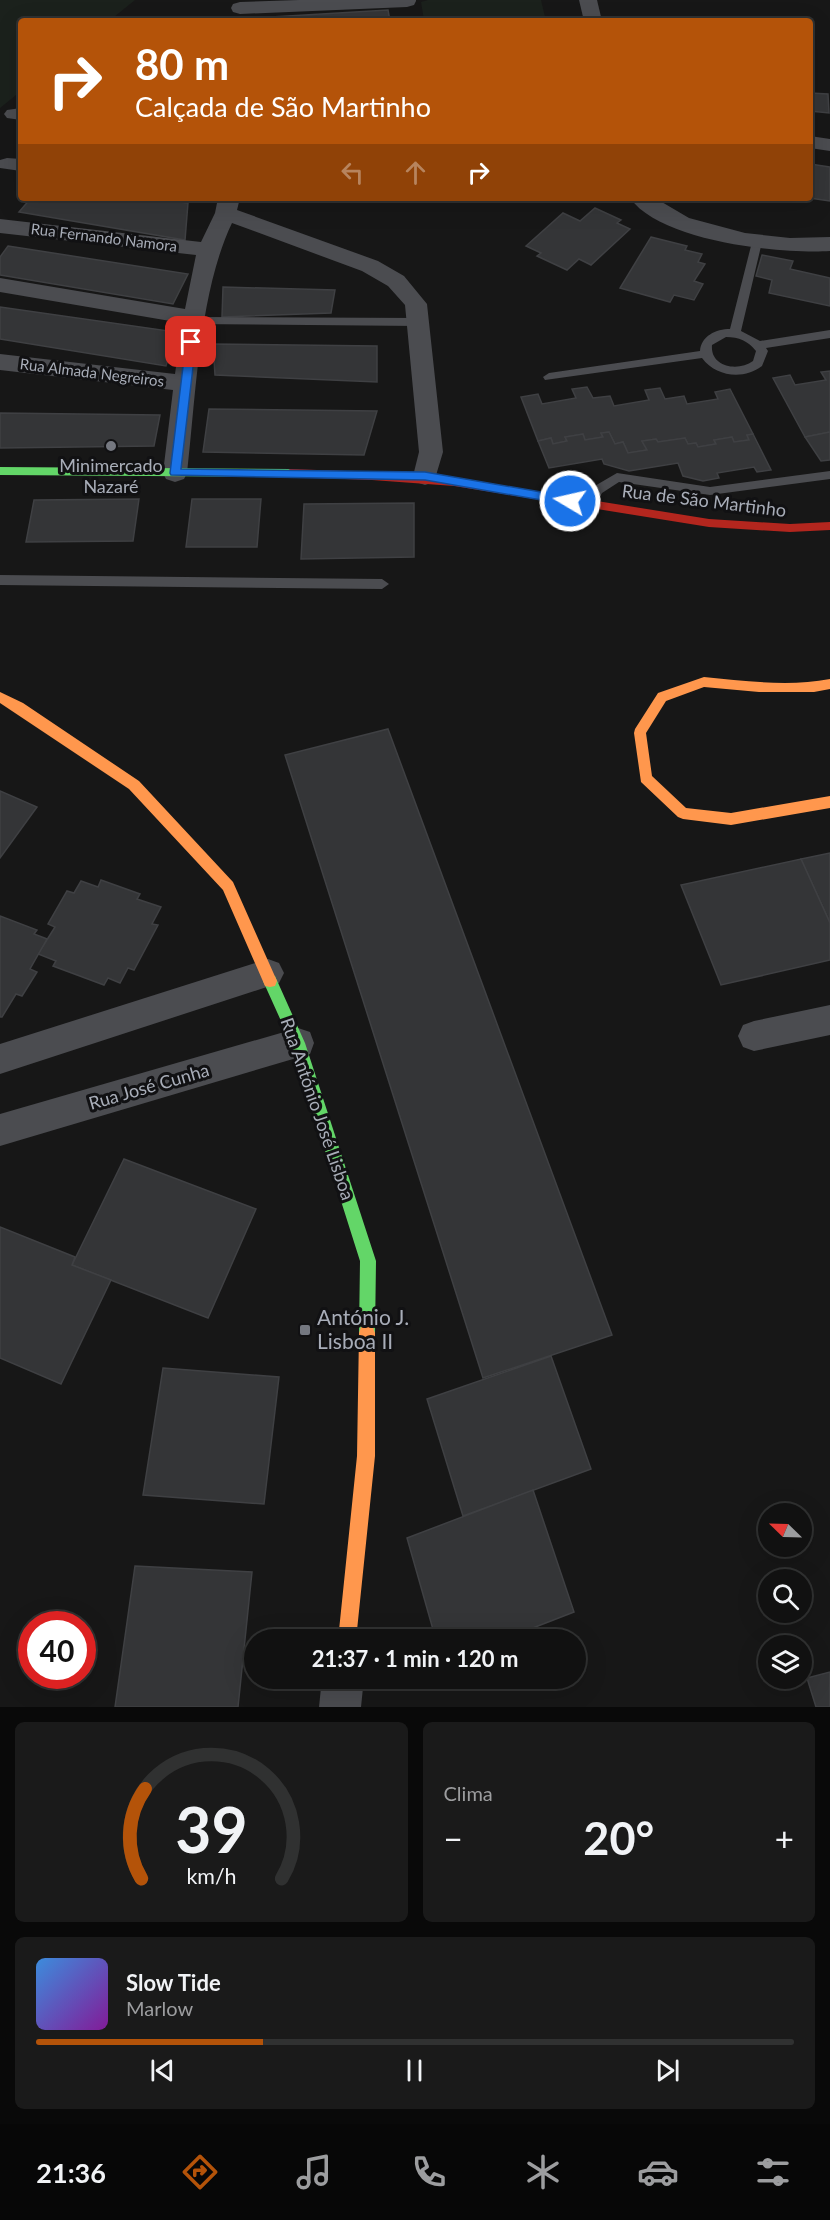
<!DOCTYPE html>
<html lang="pt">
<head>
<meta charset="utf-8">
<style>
	body { margin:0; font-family:Lato,sans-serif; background:#1a1a1a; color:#f1f3f6; height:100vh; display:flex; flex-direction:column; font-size:22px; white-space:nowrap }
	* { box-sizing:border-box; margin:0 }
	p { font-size:20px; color:#9c9d9f }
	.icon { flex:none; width:33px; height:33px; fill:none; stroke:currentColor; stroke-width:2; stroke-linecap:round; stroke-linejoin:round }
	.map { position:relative; height:1707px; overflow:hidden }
	.drawer { display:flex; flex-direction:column; gap:15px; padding:15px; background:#090909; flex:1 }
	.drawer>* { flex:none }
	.hud { position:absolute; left:18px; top:18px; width:795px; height:183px; border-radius:6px; box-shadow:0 6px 24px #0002,0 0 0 2px #303131; background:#b45309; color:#fff; overflow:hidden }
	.needle { width:39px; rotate:293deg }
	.buttons { position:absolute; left:758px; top:1503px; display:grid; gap:12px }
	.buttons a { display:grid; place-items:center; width:54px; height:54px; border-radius:50%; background:#111; box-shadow:0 6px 24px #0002,0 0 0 2px #303131; font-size:30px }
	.speed { position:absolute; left:18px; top:1611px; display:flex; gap:12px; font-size:30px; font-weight:700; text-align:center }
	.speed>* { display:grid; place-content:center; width:78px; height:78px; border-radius:50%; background:#111; box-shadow:0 6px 24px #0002,0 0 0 2px #303131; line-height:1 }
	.speed .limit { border:9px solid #d22; background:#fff; color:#111 }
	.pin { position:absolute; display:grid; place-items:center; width:51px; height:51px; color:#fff; margin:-26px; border-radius:12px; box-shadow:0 3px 9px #0006 }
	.me { position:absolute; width:66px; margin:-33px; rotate:279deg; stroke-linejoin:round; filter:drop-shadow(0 0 4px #0008) }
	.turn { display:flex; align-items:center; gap:21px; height:126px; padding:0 18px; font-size:27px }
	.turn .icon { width:78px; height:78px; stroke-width:2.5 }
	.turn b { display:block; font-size:42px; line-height:51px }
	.lanes { display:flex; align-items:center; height:57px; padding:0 18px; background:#0003; justify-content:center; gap:30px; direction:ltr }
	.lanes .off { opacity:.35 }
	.big { font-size:45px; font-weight:700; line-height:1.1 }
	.drawer .tile { flex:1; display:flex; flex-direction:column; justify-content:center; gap:9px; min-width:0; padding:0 21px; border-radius:9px; background:#1a1a1a }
	.drawer .dial { align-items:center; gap:0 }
	.dial svg { height:156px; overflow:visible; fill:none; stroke:#303131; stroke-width:7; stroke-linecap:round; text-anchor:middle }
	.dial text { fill:#f1f3f6; stroke:none }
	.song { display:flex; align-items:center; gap:18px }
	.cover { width:72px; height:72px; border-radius:9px; background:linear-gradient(135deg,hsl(210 70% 55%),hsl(290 70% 35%)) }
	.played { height:6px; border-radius:3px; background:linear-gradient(90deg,#b45309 30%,#303131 30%) }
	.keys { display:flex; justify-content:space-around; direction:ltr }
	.heat { display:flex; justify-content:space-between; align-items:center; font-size:33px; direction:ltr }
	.drawer .tiles { flex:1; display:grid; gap:15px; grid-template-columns:1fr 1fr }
	.tile:last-child { grid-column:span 2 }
	.trip { position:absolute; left:244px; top:1629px; width:342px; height:60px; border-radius:30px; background:#111; box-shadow:0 6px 24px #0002,0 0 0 2px #303131; font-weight:700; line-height:60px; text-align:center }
	.menu { display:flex; height:96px; justify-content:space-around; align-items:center; background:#070707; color:#9c9d9f }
	.menu .icon { width:42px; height:42px }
	.menu .active { color:#b45309 }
	.menu b { font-size:27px; color:#f1f3f6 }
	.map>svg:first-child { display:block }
</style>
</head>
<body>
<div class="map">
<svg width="830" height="1707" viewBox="0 0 830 1707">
	<rect width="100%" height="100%" fill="#171717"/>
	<g fill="#1b211c">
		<polygon points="0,0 135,0 109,21 21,21 21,91 0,108"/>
		<polygon points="428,0 541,0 546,21 424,20 421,2"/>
	</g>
	<g fill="#343537" stroke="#3f4043" stroke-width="1.5">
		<polygon points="388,10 390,21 239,21 239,19"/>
		<polygon points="810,93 828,94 829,113 810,111"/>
		<polygon points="810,164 830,167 830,201 810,198"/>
		<polygon points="31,198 144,198 188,203 185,240 19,212"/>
		<polygon points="595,208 621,220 617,223 630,229 591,265 579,259 567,270 537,256 541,253 526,246 563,213 580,221"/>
		<polygon points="651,237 687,246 685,250 702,254 698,262 705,264 694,281 703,284 694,300 674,295 670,302 620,288"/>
		<polygon points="8,246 188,274 173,304 0,275 0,257"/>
		<polygon points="762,255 793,261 790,269 830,278 830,306 769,293 772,280 756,276"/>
		<polygon points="223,287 335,290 331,313 222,317"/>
		<polygon points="0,307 176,332 166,366 0,339"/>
		<polygon points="213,344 377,346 377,382 215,375"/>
		<polygon points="830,371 830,432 805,437 773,378 790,375 795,385 826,380 821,372"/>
		<polygon points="587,387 593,398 610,396 614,406 649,400 645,390 660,388 665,399 684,396 687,404 718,399 715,392 730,389 753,434 747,435 749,440 734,442 732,437 714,440 716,444 698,447 696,443 688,444 685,438 658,442 656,439 642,441 647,450 628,453 623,442 615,444 609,432 601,433 603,437 585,440 583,434 565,437 567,441 553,444 551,438 538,441 521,397 538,394 542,404 576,398 572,389"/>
		<polygon points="209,409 377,411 364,455 203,452"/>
		<polygon points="0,413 160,415 154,446 0,448"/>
		<polygon points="609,432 615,444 623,442 628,453 647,450 642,441 656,439 658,442 685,438 688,444 696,443 698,447 716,444 714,440 732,437 734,442 749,440 747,435 753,434 771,470 757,472 754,467 717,473 719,478 703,481 683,476 678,463 629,471 604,464 602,459 549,468 538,441 551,438 553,444 567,441 565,437 583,434 585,440 603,437 601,433"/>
		<polygon points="830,432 830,460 821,461 805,437"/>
		<polygon points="139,499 133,541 26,542 34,500"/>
		<polygon points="192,499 261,499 257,547 186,547"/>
		<polygon points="414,503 414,557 301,559 304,504"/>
		<polygon points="388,729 612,1335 483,1378 285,755"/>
		<polygon points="0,791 37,807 0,858"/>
		<polygon points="830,853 830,923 801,859"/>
		<polygon points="801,859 830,923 830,960 721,985 681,885"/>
		<polygon points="101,880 140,894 137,899 161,907 152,924 158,925 134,970 128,968 120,983 108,978 104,985 53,966 56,961 38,954 55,927 48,924 67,891 74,893 81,881 98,887"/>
		<polygon points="0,916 37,930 34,934 47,939 30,969 37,972 22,996 16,994 2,1017 0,1017"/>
		<polygon points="124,1159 256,1209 208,1318 72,1265"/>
		<polygon points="0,1227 75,1257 72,1265 111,1280 61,1384 0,1358"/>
		<polygon points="551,1356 591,1469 463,1516 427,1399"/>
		<polygon points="163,1368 279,1377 264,1504 143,1495"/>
		<polygon points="533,1490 574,1612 502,1640 436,1640 407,1538"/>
		<polygon points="135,1566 252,1572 238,1707 115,1707"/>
		<polygon points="830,1672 830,1707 816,1707 807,1678"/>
	</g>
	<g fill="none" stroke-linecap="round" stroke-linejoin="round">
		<g fill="#4b4c50" fill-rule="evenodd">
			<path d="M757,239L762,242L741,331L760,341L830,330V338L766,348L768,351L762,366C744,380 716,377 702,358L545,380L543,377L549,373L700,351C701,336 716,329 730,329L752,242ZM726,337C739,337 748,341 756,351L753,361C738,372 710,367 712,345Z"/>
			<polygon points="194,317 419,318 425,322 419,326 190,324 190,318"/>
			<polygon points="830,471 830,479 710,495 619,482 602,493 594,508 586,508 584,505 593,487 617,473 710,487"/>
			<polygon points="0,575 382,579 389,584 382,589 0,585"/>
		</g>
		<g fill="#4b4c50" fill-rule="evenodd">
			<polygon points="299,0 416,0 416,1 414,5 407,7 240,14 233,12 231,8 233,4 240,2"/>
			<polygon points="579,0 597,0 602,21 584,21"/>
			<polygon points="21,108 21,120 7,118 4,114 7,110"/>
			<polygon points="810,136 830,139 830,151 810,148"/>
			<polygon points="7,158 21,159 21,171 0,168 0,160"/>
			<path d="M218,198H240L237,210L378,261L404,276L427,304L443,452L434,482L425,485L416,482L413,476L419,452L405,305L388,286L362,271L232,223C199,292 196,396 187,473L184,479L175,482L166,479L163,473L173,390L0,370V354L175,374L182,323L0,292V278L185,309L196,255L0,233V219L201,242L215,213Z"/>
			<path d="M630,198H655L689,218L745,233L790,238L830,237V251C781,254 661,242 630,198Z"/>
			<polygon points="268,959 279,963 284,973 279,983 0,1074 0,1044"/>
			<polygon points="830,1005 830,1035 754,1051 743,1047 738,1036 743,1025 754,1021"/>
			<polygon points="298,1028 310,1032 314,1043 310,1054 0,1146 0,1114"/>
			<polygon points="322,1678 364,1678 361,1707 319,1707"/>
		</g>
		<g fill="#63d668" fill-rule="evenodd">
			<polygon points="0,467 290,469 296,473 290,477 0,475"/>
			<polygon points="270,975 275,976 305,1043 376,1261 375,1333 373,1339 367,1341 361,1339 359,1333 360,1261 291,1043 263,981 265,976"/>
		</g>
		<g fill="#ff974d" fill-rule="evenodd">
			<path d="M704,677C745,681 789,687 830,679V689L814,692H759L704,687L666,701L646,733L652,776L686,808L731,813L830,796V808L731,825L683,819L678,817L641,782L634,733L635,729L658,693Z"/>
			<polygon points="0,692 23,703 139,781 233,882 277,981 275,986 270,987 265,986 223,890 129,789 0,703"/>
			<polygon points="367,1325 373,1327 375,1333 375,1456 356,1640 338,1640 357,1456 359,1333 361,1327"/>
		</g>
		<polygon fill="#b3261e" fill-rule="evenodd" points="290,469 372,472 454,478 709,519 790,524 830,522 830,530 790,532 709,527 454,486 372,480 290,477 284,473"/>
	</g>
	<polygon fill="#1a73e8" stroke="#114b97" stroke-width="1.5" points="191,338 196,342 181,469 425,472 570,497 576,501 570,505 425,480 171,475 170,473 186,342"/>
	<g fill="#757880" stroke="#111113" stroke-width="2">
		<circle cx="111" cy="446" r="6"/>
		<rect x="299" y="1324" width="12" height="12" rx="3"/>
	</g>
	<g text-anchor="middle" stroke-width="6" stroke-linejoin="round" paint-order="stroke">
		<g font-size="15" fill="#a8adb8" stroke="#111113">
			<text transform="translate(104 238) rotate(7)" y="5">Rua Fernando Namora</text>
			<text transform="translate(92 373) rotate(7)" y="5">Rua Almada Negreiros</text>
		</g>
		<g font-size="18" fill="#a8adb8" stroke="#111113">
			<text x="111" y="472">Minimercado<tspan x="111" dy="21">Nazaré</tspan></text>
		</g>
		<g font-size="18" fill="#a8adb8" stroke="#111113">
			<text transform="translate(704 501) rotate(7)" y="6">Rua de São Martinho</text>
			<text transform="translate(149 1087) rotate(-16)" y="6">Rua José Cunha</text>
			<text transform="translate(317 1109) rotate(71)" y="6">Rua António José Lisboa</text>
		</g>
		<g font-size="21" fill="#a8adb8" stroke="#111113" text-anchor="start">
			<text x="317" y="1325">António J.<tspan x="317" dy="24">Lisboa II</tspan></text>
		</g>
	</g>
</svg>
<div class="buttons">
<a><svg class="needle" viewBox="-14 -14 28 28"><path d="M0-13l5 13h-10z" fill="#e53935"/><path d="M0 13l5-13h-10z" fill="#9c9d9f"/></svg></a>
<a><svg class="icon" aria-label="search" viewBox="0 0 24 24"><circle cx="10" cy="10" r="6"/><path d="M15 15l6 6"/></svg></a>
<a><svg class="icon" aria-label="layers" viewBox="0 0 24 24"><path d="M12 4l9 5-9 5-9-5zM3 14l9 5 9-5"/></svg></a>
</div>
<div class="speed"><div class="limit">40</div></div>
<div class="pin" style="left:191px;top:342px;background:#d93025"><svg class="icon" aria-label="arrive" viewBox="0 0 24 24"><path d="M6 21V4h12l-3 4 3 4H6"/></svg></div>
<svg class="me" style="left:570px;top:501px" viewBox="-20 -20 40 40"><circle r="17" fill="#1a73e8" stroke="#fff" stroke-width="3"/><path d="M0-11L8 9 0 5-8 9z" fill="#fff"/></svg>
<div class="trip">21:37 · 1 min · 120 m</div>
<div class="hud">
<div class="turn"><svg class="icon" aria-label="right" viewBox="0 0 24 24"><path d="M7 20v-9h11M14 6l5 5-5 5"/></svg><div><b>80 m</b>Calçada de São Martinho</div></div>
<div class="lanes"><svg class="icon off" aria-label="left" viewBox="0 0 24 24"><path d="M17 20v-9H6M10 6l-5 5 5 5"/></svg><svg class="icon off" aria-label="ahead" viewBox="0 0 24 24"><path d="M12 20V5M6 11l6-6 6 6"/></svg><svg class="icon" aria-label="right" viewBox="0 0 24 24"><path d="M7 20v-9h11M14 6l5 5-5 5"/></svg></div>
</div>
</div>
<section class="drawer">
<div class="tiles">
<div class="tile dial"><svg viewBox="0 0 100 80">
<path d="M14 69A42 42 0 1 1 86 69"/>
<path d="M14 69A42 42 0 0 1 16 23" stroke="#b45309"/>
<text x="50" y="56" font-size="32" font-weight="700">39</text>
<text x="50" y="72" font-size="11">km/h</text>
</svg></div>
<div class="tile"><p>Clima</p>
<div class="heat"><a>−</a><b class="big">20°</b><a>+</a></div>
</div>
<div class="tile">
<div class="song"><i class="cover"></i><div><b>Slow Tide</b><p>Marlow</p></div></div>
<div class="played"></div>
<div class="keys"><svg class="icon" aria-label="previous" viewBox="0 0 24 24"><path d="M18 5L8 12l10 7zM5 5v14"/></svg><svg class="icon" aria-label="pause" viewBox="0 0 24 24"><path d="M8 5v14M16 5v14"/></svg><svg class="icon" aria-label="next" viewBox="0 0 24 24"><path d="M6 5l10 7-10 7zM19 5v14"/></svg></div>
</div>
</div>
</section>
<nav class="menu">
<b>21:36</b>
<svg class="icon active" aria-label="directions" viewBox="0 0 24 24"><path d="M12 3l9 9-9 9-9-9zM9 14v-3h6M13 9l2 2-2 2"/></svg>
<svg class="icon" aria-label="music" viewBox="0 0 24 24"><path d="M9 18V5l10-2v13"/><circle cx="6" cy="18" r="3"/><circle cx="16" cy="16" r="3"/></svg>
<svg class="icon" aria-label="phone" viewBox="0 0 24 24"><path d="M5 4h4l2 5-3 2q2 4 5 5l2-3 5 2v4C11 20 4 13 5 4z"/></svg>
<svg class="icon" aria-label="climate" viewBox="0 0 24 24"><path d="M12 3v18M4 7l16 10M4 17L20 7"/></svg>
<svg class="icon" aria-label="car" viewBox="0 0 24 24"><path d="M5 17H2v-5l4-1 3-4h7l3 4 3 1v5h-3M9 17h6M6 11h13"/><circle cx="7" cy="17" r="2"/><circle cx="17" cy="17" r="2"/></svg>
<svg class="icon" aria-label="filters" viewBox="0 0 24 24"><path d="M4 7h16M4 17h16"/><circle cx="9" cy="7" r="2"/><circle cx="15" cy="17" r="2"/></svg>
</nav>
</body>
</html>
